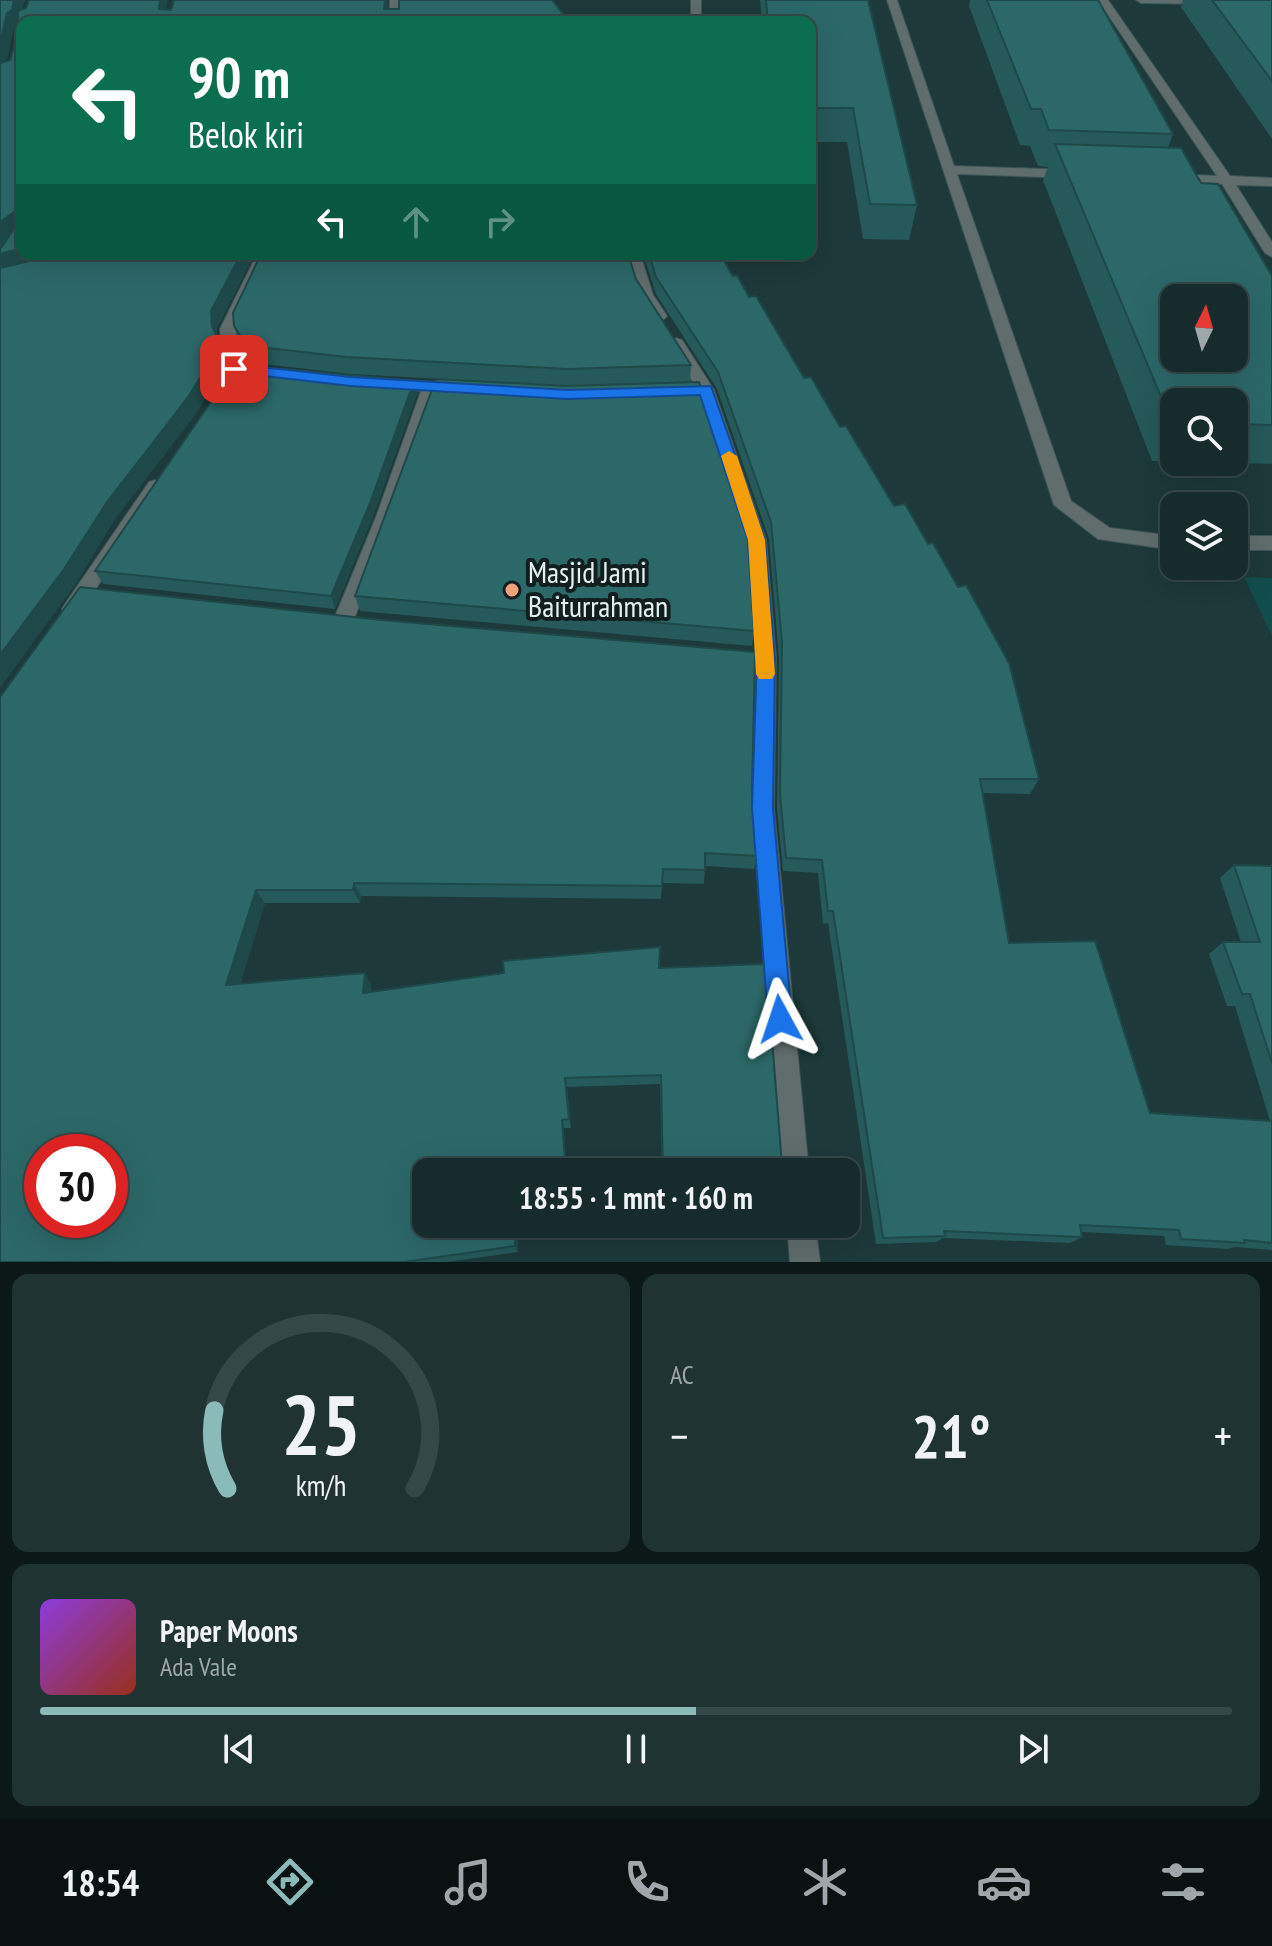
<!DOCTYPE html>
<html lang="id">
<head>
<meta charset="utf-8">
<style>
	body { margin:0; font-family:"PT Sans Narrow",sans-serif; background:#1f3333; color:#f1f3f6; height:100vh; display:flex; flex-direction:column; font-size:30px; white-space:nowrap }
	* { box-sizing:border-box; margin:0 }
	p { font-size:26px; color:#9ea7a9 }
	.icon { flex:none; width:44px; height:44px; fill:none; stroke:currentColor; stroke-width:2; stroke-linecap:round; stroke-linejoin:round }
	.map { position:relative; height:1262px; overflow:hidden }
	.side { display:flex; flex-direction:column; gap:12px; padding:12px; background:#0c1818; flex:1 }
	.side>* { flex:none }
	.banner { position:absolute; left:16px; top:16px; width:800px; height:244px; border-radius:16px; box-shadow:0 8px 32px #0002,0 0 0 2px #354747; background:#0b6e4f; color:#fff; overflow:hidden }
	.needle { width:52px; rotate:5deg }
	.controls { position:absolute; left:1160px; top:284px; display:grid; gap:16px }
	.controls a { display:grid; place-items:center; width:88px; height:88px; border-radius:16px; background:#162b2b; box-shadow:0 8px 32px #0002,0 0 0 2px #354747; font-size:40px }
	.speed { position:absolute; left:24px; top:1134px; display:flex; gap:16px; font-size:40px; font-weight:700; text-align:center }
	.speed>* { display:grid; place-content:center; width:104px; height:104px; border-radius:50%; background:#162b2b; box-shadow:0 8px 32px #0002,0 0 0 2px #354747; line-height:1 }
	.speed .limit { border:12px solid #d22; background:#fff; color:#111 }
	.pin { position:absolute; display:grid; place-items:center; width:68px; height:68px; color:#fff; margin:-34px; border-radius:16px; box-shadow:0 4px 12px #0006 }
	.me { position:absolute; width:88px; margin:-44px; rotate:355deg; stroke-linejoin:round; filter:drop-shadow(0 0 6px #0008) }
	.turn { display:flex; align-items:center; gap:28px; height:168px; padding:0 40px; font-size:36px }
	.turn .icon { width:104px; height:104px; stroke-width:2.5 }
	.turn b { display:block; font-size:56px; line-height:68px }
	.lanes { display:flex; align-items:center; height:76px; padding:0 40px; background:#0003; justify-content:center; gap:40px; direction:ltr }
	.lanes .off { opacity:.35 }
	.big { font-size:60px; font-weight:700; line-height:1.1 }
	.side .widget { flex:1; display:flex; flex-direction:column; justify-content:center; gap:12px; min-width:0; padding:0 28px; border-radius:16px; background:#1f3333 }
	.side .dial { align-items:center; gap:0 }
	.dial svg { height:208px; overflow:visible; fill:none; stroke:#354747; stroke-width:7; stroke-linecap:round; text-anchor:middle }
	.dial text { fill:#f1f3f6; stroke:none }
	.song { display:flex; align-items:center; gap:24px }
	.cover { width:96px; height:96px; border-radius:12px; background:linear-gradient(135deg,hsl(270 70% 55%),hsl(10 70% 35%)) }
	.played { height:8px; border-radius:4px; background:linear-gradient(90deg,#8bbbb9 55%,#354747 55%) }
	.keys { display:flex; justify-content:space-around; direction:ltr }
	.heat { display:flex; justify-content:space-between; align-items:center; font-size:44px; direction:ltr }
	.side .tiles { flex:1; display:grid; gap:12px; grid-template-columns:1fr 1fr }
	.widget:last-child { grid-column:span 2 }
	.trip { position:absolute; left:412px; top:1158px; width:448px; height:80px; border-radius:16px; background:#162b2b; box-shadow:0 8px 32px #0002,0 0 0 2px #354747; font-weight:700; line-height:80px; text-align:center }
	.tabs { display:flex; height:128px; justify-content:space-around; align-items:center; background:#091111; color:#9ea7a9 }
	.tabs .icon { width:56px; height:56px }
	.tabs .current { color:#8bbbb9 }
	.tabs b { font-size:36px; color:#f1f3f6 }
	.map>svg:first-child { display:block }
</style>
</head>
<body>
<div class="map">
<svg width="1272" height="1262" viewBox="0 0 1272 1262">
	<rect width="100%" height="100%" fill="#1d3939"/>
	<polygon fill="#124d4d" points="1244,577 1272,578 1272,636"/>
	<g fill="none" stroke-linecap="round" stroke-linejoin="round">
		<defs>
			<g id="service">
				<rect x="691" y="0" width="10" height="22"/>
				<polygon points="887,0 897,0 954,166 1072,170 1079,174 1072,178 957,174 1071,501 1110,528 1174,536 1174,550 1098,539 1054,505"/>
				<polygon points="1098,0 1108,0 1230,176 1272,178 1272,186 1236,185 1272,242 1272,257 1265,253 1222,184 1172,182 1165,178 1172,174 1217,176"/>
				<polygon points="1136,0 1214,0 1214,1 1209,4 1141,3"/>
				<rect x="1234" y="536" width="38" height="14"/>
			</g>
			<g id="minor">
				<polygon points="390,0 400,0 399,22 389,22"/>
				<polygon points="257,254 271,254 236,329 237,344 244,354 242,369 227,395 215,395 213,391 226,369 228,354 221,344 220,329"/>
				<polygon points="626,254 640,254 653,295 667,316 664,319 654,319 639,295"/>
				<polygon points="676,338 682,340 714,390 766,540 776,658 774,808 809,1172 781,1172 752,808 756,658 748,540 698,390 668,343"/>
				<polygon points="389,379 461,384 469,389 461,394 437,393 394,517 354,619 351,624 337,624 334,619 376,517 421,391 383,388 383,380"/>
				<polygon points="155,480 164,486 79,614 65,614 62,609 65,604 149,482"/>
				<polygon points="787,1224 815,1224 820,1262 790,1262"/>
			</g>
		</defs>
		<use href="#service" stroke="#3c5656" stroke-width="2"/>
		<use href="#minor" stroke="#3c5656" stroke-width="2"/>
		<use href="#service" fill="#606d6d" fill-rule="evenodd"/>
		<use href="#minor" fill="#606d6d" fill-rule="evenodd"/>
	</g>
	<g fill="#265959">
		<polygon points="760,0 868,0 917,205 909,240 863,239 847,142 810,142 810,22 762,22"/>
		<polygon points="970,0 987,0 1173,134 1168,148 1201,183 1272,276 1272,464 1209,462 1234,462 1234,402 1174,402 1174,461 1152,461 1043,180 1048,167 1038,166 1030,146 1020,145 969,6"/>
		<polygon points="1183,0 1272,0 1272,139 1181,7"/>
		<polygon points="643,254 720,254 1039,779 1030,794 983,793 1009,943 1150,1113 1270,1121 1235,1006 1227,1006 1209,954 1223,942 1241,942 1220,878 1234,865 1272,866 1272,1250 1235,1247 1228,1249 1166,1245 1164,1236 1081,1232 1082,1237 1070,1243 943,1238 936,1242 876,1244 828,923 823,924 818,873 783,871 777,808 779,658 769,539 717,389 656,294"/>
		<polygon points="636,279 691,365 690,382 568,386 351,374 246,362 234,326"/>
		<polygon points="414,381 417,394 373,516 335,609 103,584 95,571"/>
		<polygon points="355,596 754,631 752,646 360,611"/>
		<polygon points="0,697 752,794 757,856 754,869 705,866 704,884 662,883 661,899 361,896 360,903 265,903 240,984 371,984 371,992 659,968 782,1165 788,1172 662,1172 660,1084 567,1087 571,1128 564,1128 426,1224 571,1224 572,1226 517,1233 518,1252 447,1262 0,1262"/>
	</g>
	<g fill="#1f4949">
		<polygon points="14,0 25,0 18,25 14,28 3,80 0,74 0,44 7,13"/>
		<polygon points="160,0 168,0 164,22 159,9"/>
		<polygon points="385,0 388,0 387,22 384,9"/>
		<polygon points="14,212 22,228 0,253 0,222"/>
		<polygon points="22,248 22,254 58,254 0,273 0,254"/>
		<polygon points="241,254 255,254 217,328 218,342 218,338 225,355 223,368 196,414 116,518 75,585 0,688 0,655 212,327 211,311"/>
		<polygon points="414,381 417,394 373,516 335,609 331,596"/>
		<polygon points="354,883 361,896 360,903 353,890"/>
		<polygon points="256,890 265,903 236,996 226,985"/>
		<polygon points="365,973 371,984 370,1005 363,993"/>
		<polygon points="562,1120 564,1128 567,1172 566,1172"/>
		<polygon points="514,1227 517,1233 518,1252 515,1246"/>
	</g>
	<g fill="#2c6868" stroke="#1f4949" stroke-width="2" fill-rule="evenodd">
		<polygon points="0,0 14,0 12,10 7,13 0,44"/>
		<polygon points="29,0 160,0 159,9 171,10 174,0 385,0 384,9 399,9 399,0 552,0 569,22 22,22 22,248 0,254 0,248 2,247 15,227 14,212 0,222 0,63 10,60 18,33 18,11 26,8"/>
		<polygon points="766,0 868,0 917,205 870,204 853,108 810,108 810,22 768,22"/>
		<polygon points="987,0 1098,0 1173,134 1049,130 1041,109 1031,109"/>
		<polygon points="1212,0 1272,0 1272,81"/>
		<path d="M1055,144L1181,148L1201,183L1218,184L1272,276V425L1234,424V402H1174V423H1172ZM1174,298H1234V358H1174Z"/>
		<polygon points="50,254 241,254 211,311 212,327 218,338 217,351 188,397 107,502 64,569 0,655 0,268 42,258"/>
		<polygon points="261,254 628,254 636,279 691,365 567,369 347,357 240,345 241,337 234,326 233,313"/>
		<polygon points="649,254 720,254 733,276 737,275 749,297 756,296 804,378 811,377 840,427 846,426 894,506 905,504 928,544 933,543 958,587 966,585 1009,663 1039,779 980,779 1009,943 1095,941 1150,1113 1272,1121 1272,1243 1244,1240 1245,1243 1181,1239 1179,1230 1080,1225 1082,1237 944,1231 945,1236 883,1238 833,911 828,911 822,860 786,858 780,794 782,642 771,522 718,372 656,277"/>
		<polygon points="236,365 414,381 370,503 331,596 95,571"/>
		<polygon points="436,379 567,386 699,382 747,525 754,631 355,596"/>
		<path d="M80,587L381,620L755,652L752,794L757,856L705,853V870L663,869L662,886L354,883L353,890H256L226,985L365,973L363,993L504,973L503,961L660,947L659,968L766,964L782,1165L788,1167V1172H663L661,1075L565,1078L569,1119L562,1120L566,1172H426V1224H536L514,1227L515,1246L404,1262H0V697ZM42,1152H110V1220H42Z"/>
		<polygon points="1234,865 1272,866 1272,1063 1250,994 1242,994 1223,942 1260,942"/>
	</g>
	<polygon fill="#1a73e8" stroke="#114b97" stroke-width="2" points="234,364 351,377 568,390 711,386 765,540 775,658 773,808 792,1019 788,1027 780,1031 772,1027 768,1019 752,808 757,658 748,540 700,395 568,399 351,386 229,372 227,369"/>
	<polygon fill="#f59e0b" points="729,451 737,456 765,540 775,674 772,679 759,679 756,674 748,540 721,456"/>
	<circle fill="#f1a17c" stroke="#121e1e" stroke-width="3" cx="512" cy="590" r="8"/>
	<g text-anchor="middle" stroke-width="8" stroke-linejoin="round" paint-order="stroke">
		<g font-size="30" fill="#e1f1f1" stroke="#121e1e" text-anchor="start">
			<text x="528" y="583">Masjid Jami<tspan x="528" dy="34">Baiturrahman</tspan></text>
		</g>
	</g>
</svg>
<div class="controls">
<a><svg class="needle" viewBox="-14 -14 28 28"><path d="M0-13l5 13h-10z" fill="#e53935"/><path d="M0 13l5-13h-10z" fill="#9ea7a9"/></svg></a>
<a><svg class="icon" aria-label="search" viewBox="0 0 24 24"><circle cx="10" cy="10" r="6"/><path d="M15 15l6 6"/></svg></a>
<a><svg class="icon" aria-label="layers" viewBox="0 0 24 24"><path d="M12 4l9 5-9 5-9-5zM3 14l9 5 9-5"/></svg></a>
</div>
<div class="speed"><div class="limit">30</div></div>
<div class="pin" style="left:234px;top:369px;background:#d93025"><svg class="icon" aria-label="arrive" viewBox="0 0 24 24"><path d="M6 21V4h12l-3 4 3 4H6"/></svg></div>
<svg class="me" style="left:780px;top:1019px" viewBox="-20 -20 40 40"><path d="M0-17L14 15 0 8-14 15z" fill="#1a73e8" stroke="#fff" stroke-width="4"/></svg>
<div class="trip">18:55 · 1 mnt · 160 m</div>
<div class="banner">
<div class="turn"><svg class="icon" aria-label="left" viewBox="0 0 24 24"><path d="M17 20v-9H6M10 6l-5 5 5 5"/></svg><div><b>90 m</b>Belok kiri</div></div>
<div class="lanes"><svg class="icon" aria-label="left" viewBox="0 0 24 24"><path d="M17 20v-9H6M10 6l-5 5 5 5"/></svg><svg class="icon off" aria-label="ahead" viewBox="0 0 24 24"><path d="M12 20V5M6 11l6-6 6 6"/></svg><svg class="icon off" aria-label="right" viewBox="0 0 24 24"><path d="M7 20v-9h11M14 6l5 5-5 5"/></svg></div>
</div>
</div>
<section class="side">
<div class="tiles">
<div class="widget dial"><svg viewBox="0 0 100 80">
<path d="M14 69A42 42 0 1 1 86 69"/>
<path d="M14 69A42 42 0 0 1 9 39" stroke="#8bbbb9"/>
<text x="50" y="56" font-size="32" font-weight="700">25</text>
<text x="50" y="72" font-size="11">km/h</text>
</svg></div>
<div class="widget"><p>AC</p>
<div class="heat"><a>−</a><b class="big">21°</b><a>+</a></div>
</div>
<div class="widget">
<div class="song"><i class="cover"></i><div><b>Paper Moons</b><p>Ada Vale</p></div></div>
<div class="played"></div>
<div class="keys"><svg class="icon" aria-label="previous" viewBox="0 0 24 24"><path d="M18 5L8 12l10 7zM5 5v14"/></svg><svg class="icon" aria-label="pause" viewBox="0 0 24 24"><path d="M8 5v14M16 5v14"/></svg><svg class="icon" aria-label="next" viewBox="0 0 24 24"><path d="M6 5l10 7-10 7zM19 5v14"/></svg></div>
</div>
</div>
</section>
<nav class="tabs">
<b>18:54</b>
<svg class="icon current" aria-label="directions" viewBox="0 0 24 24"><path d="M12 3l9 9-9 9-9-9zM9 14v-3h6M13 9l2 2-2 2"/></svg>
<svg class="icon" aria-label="music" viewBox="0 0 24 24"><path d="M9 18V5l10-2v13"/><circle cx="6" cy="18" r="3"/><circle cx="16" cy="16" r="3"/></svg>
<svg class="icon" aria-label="phone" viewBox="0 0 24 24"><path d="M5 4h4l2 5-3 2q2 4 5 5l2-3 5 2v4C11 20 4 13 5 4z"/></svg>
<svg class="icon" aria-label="climate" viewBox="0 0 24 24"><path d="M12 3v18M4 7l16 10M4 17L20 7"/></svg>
<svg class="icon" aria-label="car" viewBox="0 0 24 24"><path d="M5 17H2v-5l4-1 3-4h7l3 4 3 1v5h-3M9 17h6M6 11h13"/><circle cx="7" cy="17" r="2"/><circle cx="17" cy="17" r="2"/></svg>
<svg class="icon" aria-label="filters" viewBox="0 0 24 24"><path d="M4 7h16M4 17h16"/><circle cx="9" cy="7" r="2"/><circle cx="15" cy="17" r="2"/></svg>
</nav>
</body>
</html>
